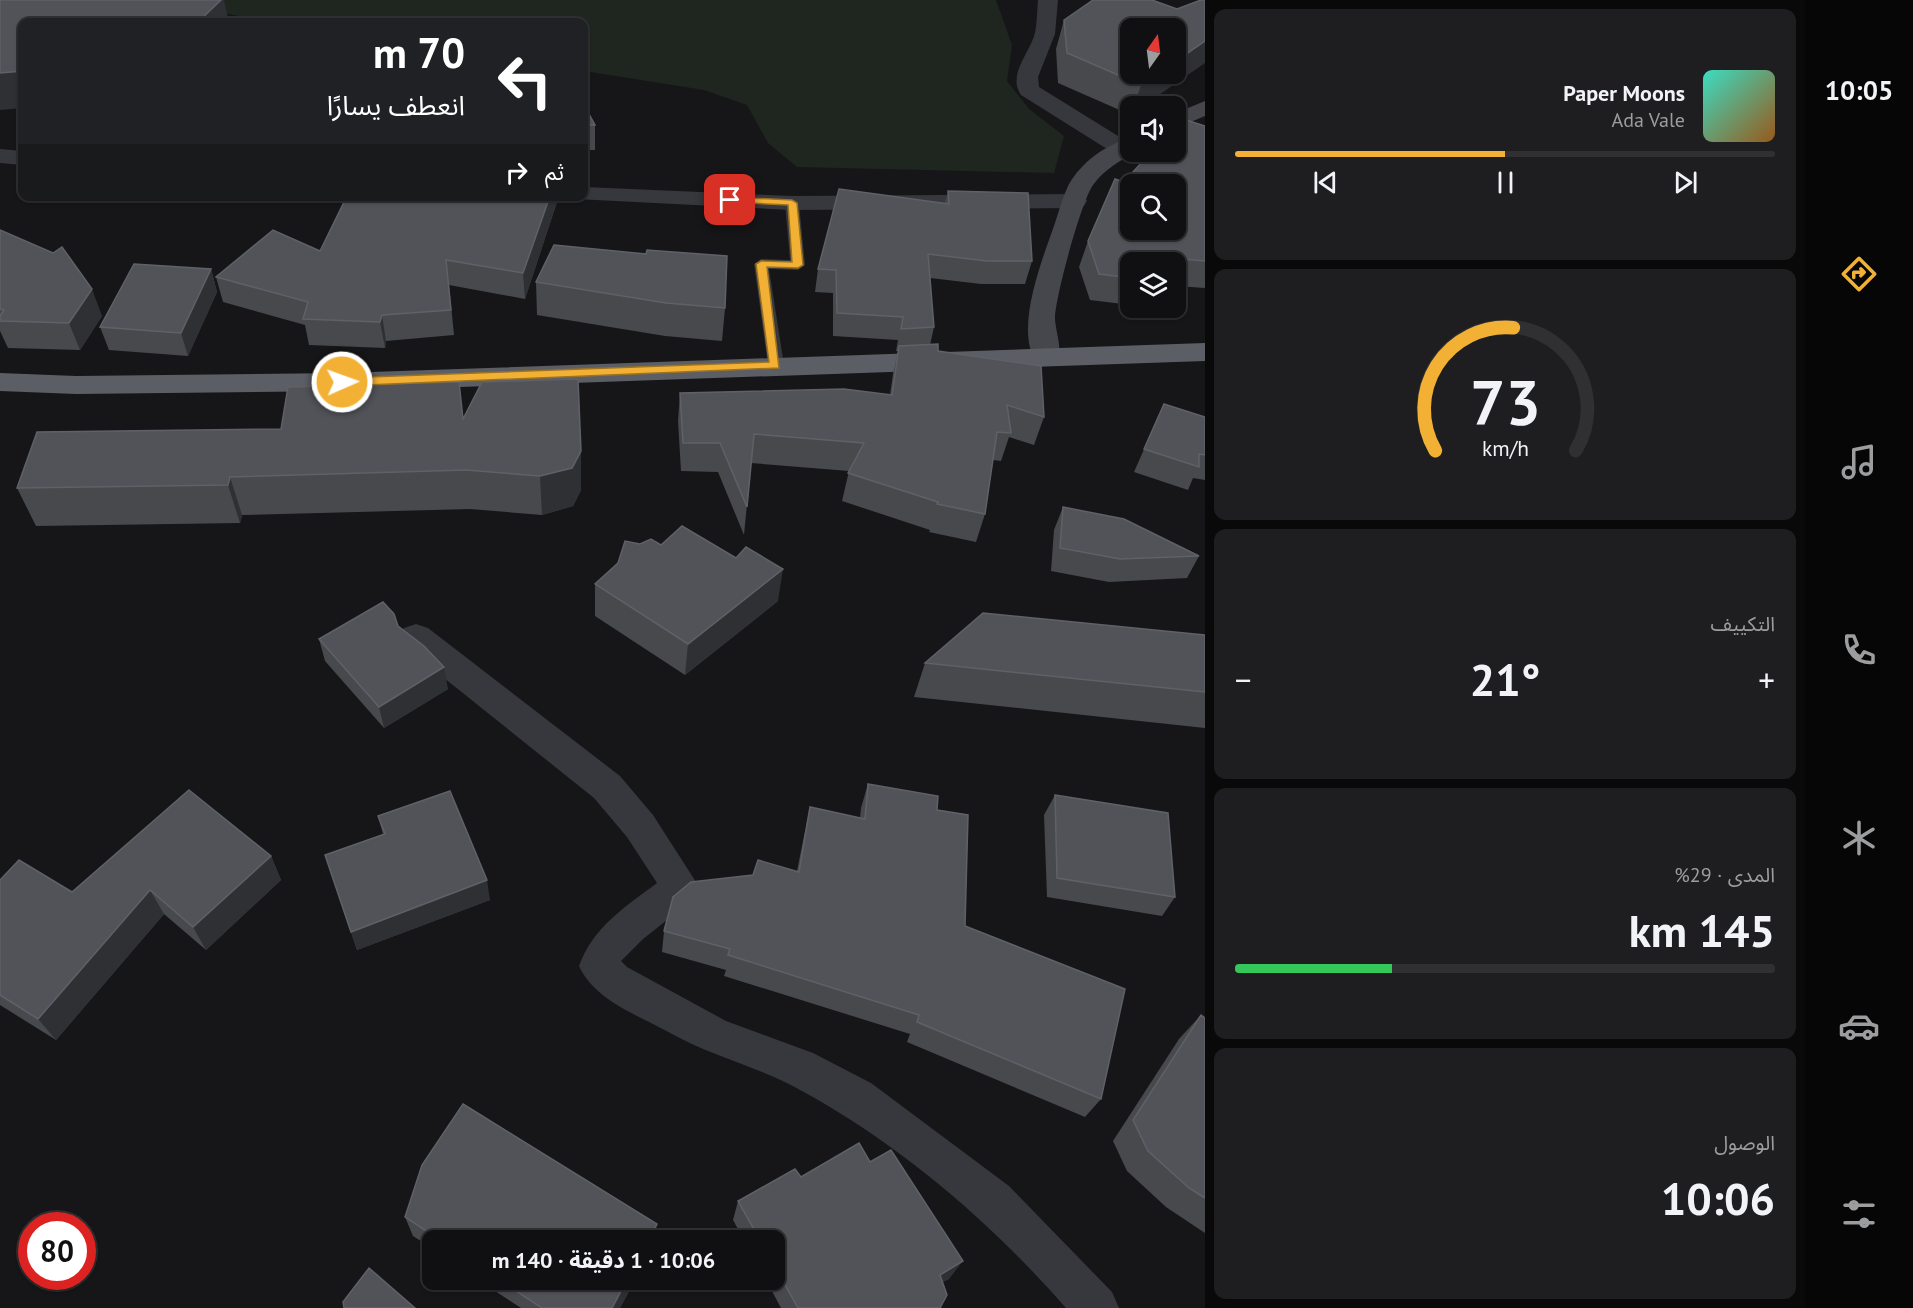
<!DOCTYPE html>
<html lang="ar">
<head>
<meta charset="utf-8">
<style>
	body { margin:0; font-family:"PT Sans","Noto Sans Arabic",sans-serif; background:#1e1e20; color:#f1f3f6; direction:rtl; height:100vh; display:flex; flex-direction:column; font-size:22px; white-space:nowrap }
	* { box-sizing:border-box; margin:0 }
	p { font-size:20px; color:#9c9d9f }
	.icon { flex:none; width:33px; height:33px; fill:none; stroke:currentColor; stroke-width:2; stroke-linecap:round; stroke-linejoin:round }
	.map { position:relative; flex:1; overflow:hidden; direction:ltr }
	.details { display:flex; flex-direction:column; gap:9px; padding:9px; background:#09090a; width:600px }
	.details>* { flex:none }
	.guide { position:absolute; left:18px; top:18px; width:570px; height:183px; border-radius:12px; box-shadow:0 2px 4px #0004,0 0 0 2px #303032; direction:rtl; background:#202124; color:#fff; overflow:hidden }
	.needle { width:39px; rotate:14deg }
	.tools { position:absolute; left:1120px; top:18px; display:grid; gap:12px }
	.tools a { display:grid; place-items:center; width:66px; height:66px; border-radius:12px; background:#101012; box-shadow:0 2px 4px #0004,0 0 0 2px #303032; font-size:30px }
	.speed { position:absolute; left:18px; top:1212px; display:flex; gap:12px; font-size:30px; font-weight:700; text-align:center }
	.speed>* { display:grid; place-content:center; width:78px; height:78px; border-radius:50%; background:#101012; box-shadow:0 2px 4px #0004,0 0 0 2px #303032; line-height:1 }
	.speed .limit { border:9px solid #d22; background:#fff; color:#111 }
	.pin { position:absolute; display:grid; place-items:center; width:51px; height:51px; color:#fff; margin:-26px; border-radius:12px; box-shadow:0 3px 9px #0006 }
	.me { position:absolute; width:66px; margin:-33px; rotate:88deg; stroke-linejoin:round; filter:drop-shadow(0 0 4px #0008) }
	.turn { display:flex; align-items:center; gap:21px; height:126px; padding:0 24px; font-size:27px }
	.turn .icon { width:78px; height:78px; stroke-width:2.5 }
	.turn b { display:block; font-size:42px; line-height:51px }
	.then { display:flex; align-items:center; height:57px; padding:0 24px; background:#0003; gap:12px; font-size:22px }
	.big { font-size:45px; font-weight:700; line-height:1.1 }
	.details .tile { flex:1; display:flex; flex-direction:column; justify-content:center; gap:9px; min-width:0; padding:0 21px; border-radius:12px; background:#1e1e20 }
	.details .dial { align-items:center; gap:0 }
	.dial svg { height:156px; overflow:visible; fill:none; stroke:#303032; stroke-width:7; stroke-linecap:round; text-anchor:middle }
	.dial text { fill:#f1f3f6; stroke:none }
	.song { display:flex; align-items:center; gap:18px }
	.cover { width:72px; height:72px; border-radius:9px; background:linear-gradient(135deg,hsl(170 70% 55%),hsl(30 70% 35%)) }
	.played { height:6px; border-radius:3px; background:linear-gradient(90deg,#f2b134 50%,#303032 50%) }
	.keys { display:flex; justify-content:space-around; direction:ltr }
	.heat { display:flex; justify-content:space-between; align-items:center; font-size:33px; direction:ltr }
	.charge { height:9px; border-radius:4px; background:linear-gradient(90deg,#34c759 29%,#303032 0) }
	.trip { position:absolute; left:422px; top:1230px; width:363px; height:60px; border-radius:12px; background:#101012; box-shadow:0 2px 4px #0004,0 0 0 2px #303032; font-weight:700; line-height:60px; text-align:center; direction:rtl }
	main { display:flex; flex:1; min-height:0 }
	.dock { display:flex; flex-direction:column; width:108px; justify-content:space-around; align-items:center; background:#060607; color:#9c9d9f }
	.dock .icon { width:42px; height:42px }
	.dock .selected { color:#f2b134 }
	.dock b { font-size:27px; color:#f1f3f6 }
	.map>svg:first-child { display:block }
</style>
</head>
<body>
<main>
<nav class="dock">
<b>10:05</b>
<svg class="icon selected" aria-label="directions" viewBox="0 0 24 24"><path d="M12 3l9 9-9 9-9-9zM9 14v-3h6M13 9l2 2-2 2"/></svg>
<svg class="icon" aria-label="music" viewBox="0 0 24 24"><path d="M9 18V5l10-2v13"/><circle cx="6" cy="18" r="3"/><circle cx="16" cy="16" r="3"/></svg>
<svg class="icon" aria-label="phone" viewBox="0 0 24 24"><path d="M5 4h4l2 5-3 2q2 4 5 5l2-3 5 2v4C11 20 4 13 5 4z"/></svg>
<svg class="icon" aria-label="climate" viewBox="0 0 24 24"><path d="M12 3v18M4 7l16 10M4 17L20 7"/></svg>
<svg class="icon" aria-label="car" viewBox="0 0 24 24"><path d="M5 17H2v-5l4-1 3-4h7l3 4 3 1v5h-3M9 17h6M6 11h13"/><circle cx="7" cy="17" r="2"/><circle cx="17" cy="17" r="2"/></svg>
<svg class="icon" aria-label="filters" viewBox="0 0 24 24"><path d="M4 7h16M4 17h16"/><circle cx="9" cy="7" r="2"/><circle cx="15" cy="17" r="2"/></svg>
</nav>
<section class="details">
<div class="tile">
<div class="song"><i class="cover"></i><div><b>Paper Moons</b><p>Ada Vale</p></div></div>
<div class="played"></div>
<div class="keys"><svg class="icon" aria-label="previous" viewBox="0 0 24 24"><path d="M18 5L8 12l10 7zM5 5v14"/></svg><svg class="icon" aria-label="pause" viewBox="0 0 24 24"><path d="M8 5v14M16 5v14"/></svg><svg class="icon" aria-label="next" viewBox="0 0 24 24"><path d="M6 5l10 7-10 7zM19 5v14"/></svg></div>
</div>
<div class="tile dial"><svg viewBox="0 0 100 80">
<path d="M14 69A42 42 0 1 1 86 69"/>
<path d="M14 69A42 42 0 0 1 54 6" stroke="#f2b134"/>
<text x="50" y="56" font-size="32" font-weight="700">73</text>
<text x="50" y="72" font-size="11">km/h</text>
</svg></div>
<div class="tile"><p>التكييف</p>
<div class="heat"><a>−</a><b class="big">21°</b><a>+</a></div>
</div>
<div class="tile"><p>المدى · 29%</p><b class="big">145 km</b><div class="charge"></div></div>
<div class="tile"><p>الوصول</p><b class="big">10:06</b></div>
</section>
<div class="map">
<svg width="1205" height="1308" viewBox="0 0 1205 1308">
	<rect width="100%" height="100%" fill="#161618"/>
	<polygon fill="#1e261f" points="156,0 996,0 1012,45 1007,81 1029,109 1064,136 1054,173 797,167 768,143 747,105 704,90 584,71 584,22 251,22 243,17"/>
	<g fill="none" stroke-linecap="round" stroke-linejoin="round">
		<polygon fill="#37383d" fill-rule="evenodd" points="792,199 799,203 805,265 798,270 769,269 784,365 776,370 768,365 754,264 761,259 790,260 785,203"/>
		<g fill="#37383d" fill-rule="evenodd">
			<path d="M1038,0H1058L1055,34L1038,77L1039,87L1131,144V154H1115L1021,95C1007,75 1030,53 1035,33C1037,23 1037,11 1038,0Z"/>
			<polygon points="0,149 22,151 22,165 0,163"/>
			<polygon points="584,187 792,196 1075,194 1084,196 1087,201 1084,206 1075,208 792,210 576,199 574,196 584,196"/>
			<path d="M416,624L428,628L620,776L653,815L696,882L686,905L643,939L621,961L627,967L726,1021L813,1053L871,1083L1009,1186L1112,1292L1119,1308H1066C987,1218 894,1139 789,1084C751,1065 710,1055 672,1034C640,1016 595,1001 579,966C593,927 625,907 657,883L627,837L594,798L404,646L400,637L404,628Z"/>
		</g>
		<g fill="#45474d" fill-rule="evenodd">
			<polygon points="1205,101 1205,116 1176,128 1176,113"/>
			<path d="M1131,138V152H1136C1119,161 1105,169 1093,185C1081,202 1056,295 1055,317C1055,332 1064,350 1056,362L1046,365L1036,362C1014,328 1043,258 1055,223C1059,211 1063,196 1069,184C1082,162 1106,144 1131,138Z"/>
		</g>
		<polygon fill="#5b5e65" fill-rule="evenodd" points="1205,343 1205,361 342,391 76,394 0,391 0,373 76,376 342,373"/>
	</g>
	<g fill="#47494d">
		<polygon points="1152,0 1143,106 1131,106 1131,115 1058,83 1056,49 1064,20"/>
		<polygon points="584,105 595,125 595,150 584,150"/>
		<polygon points="1205,126 1205,288 1176,286 1176,262 1131,262 1131,305 1090,300 1079,267 1088,241 1124,182"/>
		<polygon points="948,191 1032,261 1025,284 981,284 930,278 934,327 930,345 938,351 1044,417 1034,445 1009,437 1001,461 993,460 985,514 976,542 929,532 930,530 842,501 849,471 751,463 744,535 718,472 681,471 678,421 680,393 890,395 893,374 898,351 896,351 898,340 833,336 833,293 815,292 818,269 945,203"/>
		<polygon points="423,196 559,196 525,299 449,285 454,335 386,341 385,348 309,345 305,325 223,302 216,277 320,251 423,198"/>
		<polygon points="0,230 102,316 80,350 8,348 0,331"/>
		<polygon points="211,269 217,292 188,356 109,350 100,327"/>
		<polygon points="536,282 725,308 722,341 665,336 537,315"/>
		<polygon points="1164,404 1205,417 1205,480 1193,478 1188,490 1134,472"/>
		<polygon points="463,419 581,490 573,506 542,515 470,509 242,515 240,523 36,526 17,488 281,429"/>
		<polygon points="1063,507 1199,556 1187,578 1109,582 1051,571 1054,530"/>
		<polygon points="640,544 661,545 778,601 685,675 595,616 595,584"/>
		<polygon points="398,626 448,689 384,728 325,661 319,639"/>
		<polygon points="1205,635 1205,728 914,697 925,663"/>
		<polygon points="868,784 937,810 965,926 1101,1099 1085,1117 907,1042 910,1034 724,976 726,970 662,952 664,931 797,871 805,831 810,807 860,818 861,808"/>
		<polygon points="1055,795 1175,897 1162,916 1047,897 1044,815"/>
		<polygon points="378,816 490,900 357,950 325,855 383,834"/>
		<polygon points="271,856 281,880 206,950 164,914 56,1040 0,1005 0,880 72,892"/>
		<polygon points="1201,1015 1205,1018 1205,1233 1166,1207 1127,1171 1113,1141 1179,1039"/>
		<polygon points="870,1162 949,1279 942,1282 940,1308 781,1308 766,1280 774,1280 774,1240 744,1240 733,1220 738,1201 801,1177"/>
		<polygon points="405,1217 655,1240 432,1240 432,1248 413,1236"/>
		<polygon points="478,1280 635,1280 620,1308 521,1308"/>
	</g>
	<g fill="#2f3033">
		<polygon points="221,0 224,0 229,22 198,22"/>
		<polygon points="1205,41 1205,63 1143,106 1134,106 1141,85 1158,74 1176,74 1176,61"/>
		<polygon points="22,71 22,108 0,110 0,73"/>
		<polygon points="550,196 559,196 525,299 523,273"/>
		<polygon points="211,269 217,292 188,356 181,333"/>
		<polygon points="92,289 102,316 80,350 69,323"/>
		<polygon points="382,315 386,341 385,348 380,322"/>
		<polygon points="581,451 581,490 573,506 542,515 540,476"/>
		<polygon points="230,477 242,515 240,523 228,485"/>
		<polygon points="783,569 778,601 685,675 688,644"/>
		<polygon points="444,667 448,689 384,728 379,707"/>
		<polygon points="271,856 281,880 206,950 193,927"/>
		<polygon points="487,880 490,900 357,950 351,932"/>
		<polygon points="150,890 164,914 56,1040 38,1019"/>
		<polygon points="657,1224 655,1240 649,1240"/>
		<polygon points="963,1261 949,1279 926,1291 940,1275"/>
		<polygon points="627,1280 635,1280 620,1308 612,1308"/>
	</g>
	<g fill="#525359" stroke="#5f6168" stroke-width="1.5" fill-rule="evenodd">
		<polygon points="0,0 221,0 198,22 22,22 22,71 0,73"/>
		<polygon points="1093,0 1152,0 1177,9 1201,0 1205,0 1205,41 1176,61 1176,28 1131,28 1131,74 1158,74 1141,85 1067,53 1064,20"/>
		<polygon points="584,105 595,125 584,125"/>
		<path d="M1180,118L1205,126V261L1159,257V262H1131V278L1099,274L1088,241L1115,179L1124,182L1151,152H1176V122ZM1131,184H1176V230H1131Z"/>
		<polygon points="839,189 949,204 948,191 1028,193 1032,261 987,261 928,254 934,327 901,329 903,317 837,313 836,270 818,269"/>
		<polygon points="347,196 406,196 423,198 423,196 550,196 523,273 446,260 451,310 382,315 380,322 303,319 308,302 216,277 273,230 320,251"/>
		<polygon points="0,230 53,253 62,247 92,289 69,323 0,321 0,316 4,310 0,309"/>
		<polygon points="554,245 646,254 647,250 727,256 725,308 666,303 536,282"/>
		<polygon points="134,264 211,269 181,333 100,327"/>
		<polygon points="938,344 938,351 1041,366 1044,417 1007,405 1011,433 997,432 985,514 937,504 938,502 848,473 864,443 754,434 747,507 720,443 683,443 680,393 844,389 892,395 899,346"/>
		<polygon points="578,379 581,451 572,468 540,476 466,470 230,477 228,485 17,488 37,432 281,429 288,387 459,382 463,419 482,382"/>
		<polygon points="1164,404 1205,417 1205,455 1199,454 1199,467 1144,449"/>
		<polygon points="1063,507 1124,519 1199,556 1120,559 1060,548"/>
		<polygon points="682,526 736,558 746,547 783,569 688,644 595,584 618,563 625,541 640,544 651,539 661,545"/>
		<polygon points="383,602 394,614 398,626 424,646 444,667 379,707 319,639"/>
		<polygon points="983,613 1205,635 1205,692 925,663"/>
		<polygon points="868,784 938,796 937,810 968,815 965,926 1125,989 1101,1099 917,1022 919,1015 728,955 730,949 664,931 673,897 691,882 753,875 758,860 799,872 810,807 865,819"/>
		<polygon points="189,790 271,856 193,927 150,890 38,1019 0,995 0,880 19,860 72,892"/>
		<polygon points="450,791 487,880 351,932 325,855 385,834 378,816"/>
		<polygon points="1055,795 1168,813 1175,897 1057,878"/>
		<polygon points="1201,1015 1205,1018 1205,1198 1189,1188 1148,1151 1133,1120"/>
		<polygon points="463,1104 657,1224 649,1240 440,1240 405,1217 422,1165"/>
		<polygon points="859,1143 870,1162 891,1150 963,1261 940,1275 947,1295 940,1308 798,1308 774,1265 774,1240 760,1240 738,1201 795,1169 801,1177"/>
		<polygon points="369,1268 415,1308 344,1308 343,1302"/>
		<polygon points="499,1280 627,1280 612,1308 542,1308"/>
	</g>
	<polygon fill="#f2b134" stroke="#9d7322" stroke-width="1.5" points="730,197 792,200 797,203 803,265 798,268 767,267 779,368 342,386 336,382 342,378 769,362 756,264 761,261 792,262 788,205 727,202 727,198"/>
</svg>
<div class="tools">
<a><svg class="needle" viewBox="-14 -14 28 28"><path d="M0-13l5 13h-10z" fill="#e53935"/><path d="M0 13l5-13h-10z" fill="#9c9d9f"/></svg></a>
<a><svg class="icon" aria-label="sound" viewBox="0 0 24 24"><path d="M4 9h4l5-4v14l-5-4H4zM17 9q2 3 0 6"/></svg></a>
<a><svg class="icon" aria-label="search" viewBox="0 0 24 24"><circle cx="10" cy="10" r="6"/><path d="M15 15l6 6"/></svg></a>
<a><svg class="icon" aria-label="layers" viewBox="0 0 24 24"><path d="M12 4l9 5-9 5-9-5zM3 14l9 5 9-5"/></svg></a>
</div>
<div class="speed"><div class="limit">80</div></div>
<div class="pin" style="left:730px;top:200px;background:#d93025"><svg class="icon" aria-label="arrive" viewBox="0 0 24 24"><path d="M6 21V4h12l-3 4 3 4H6"/></svg></div>
<svg class="me" style="left:342px;top:382px" viewBox="-20 -20 40 40"><circle r="17" fill="#f2b134" stroke="#fff" stroke-width="3"/><path d="M0-11L8 9 0 5-8 9z" fill="#fff"/></svg>
<div class="trip">10:06 · 1 دقيقة · 140 m</div>
<div class="guide">
<div class="turn"><svg class="icon" aria-label="left" viewBox="0 0 24 24"><path d="M17 20v-9H6M10 6l-5 5 5 5"/></svg><div><b>70 m</b>انعطف يسارًا</div></div>
<div class="then">ثم<svg class="icon" aria-label="right" viewBox="0 0 24 24"><path d="M7 20v-9h11M14 6l5 5-5 5"/></svg></div>
</div>
</div>
</main>
</body>
</html>
